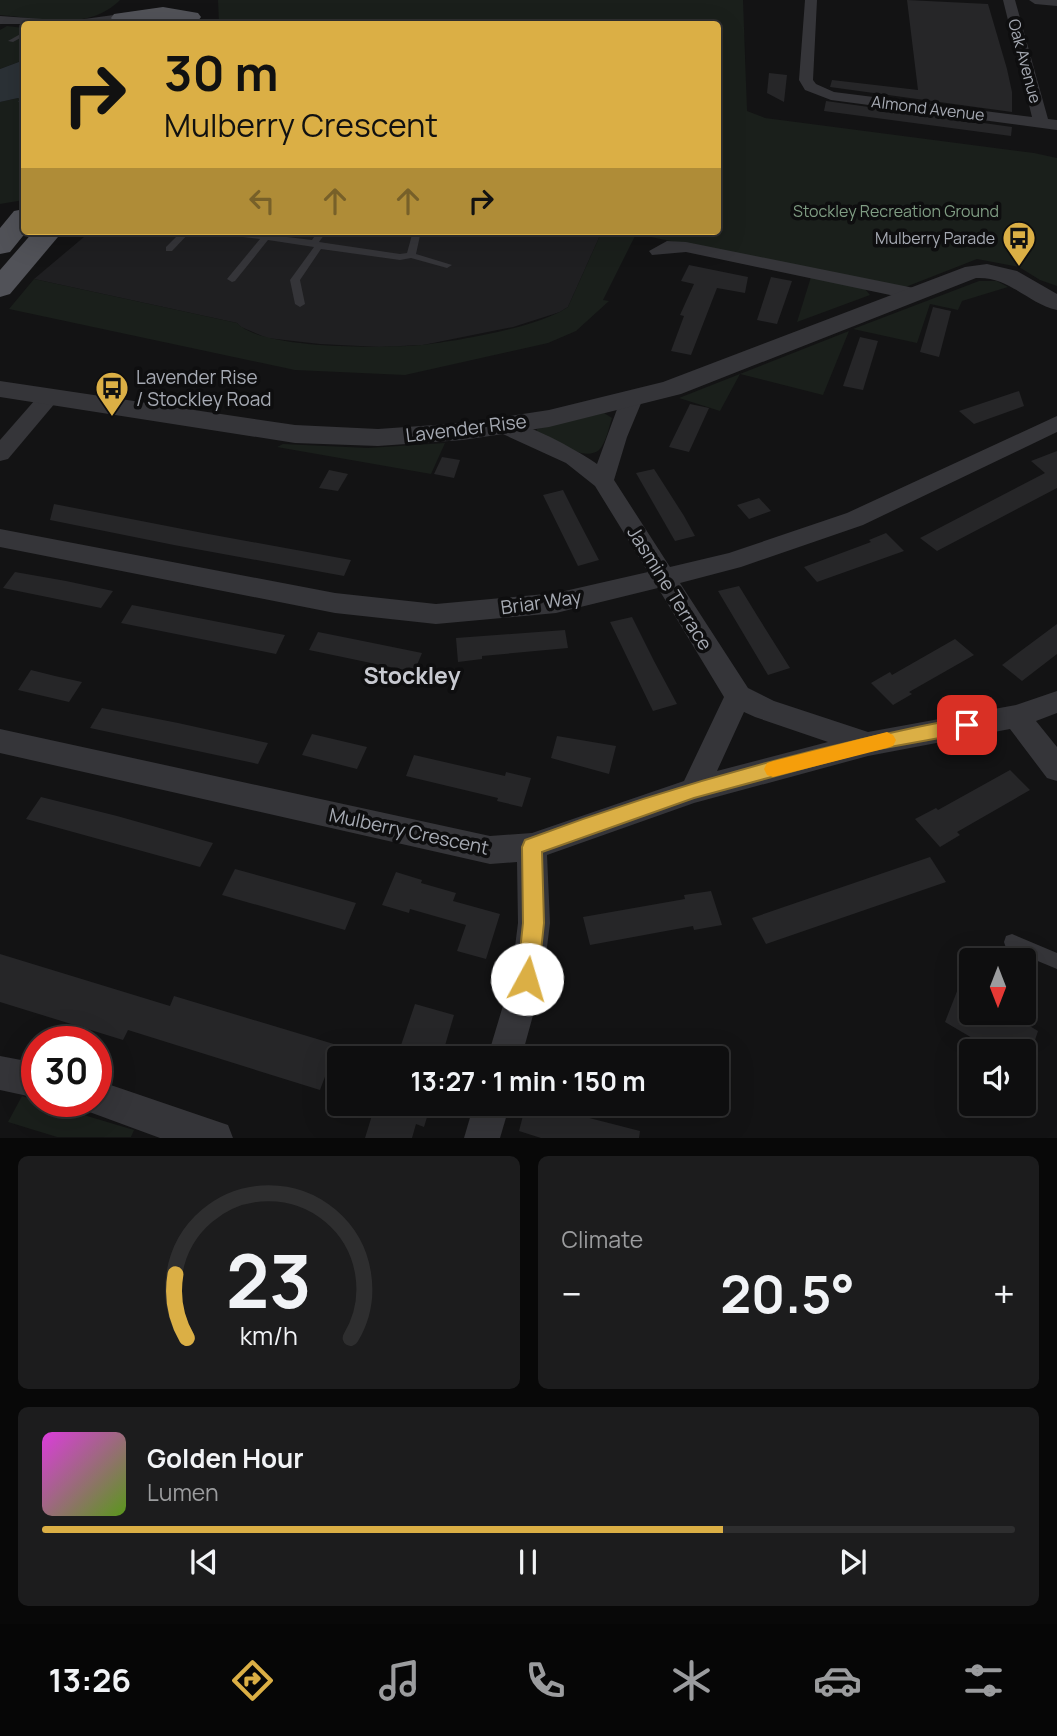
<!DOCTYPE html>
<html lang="en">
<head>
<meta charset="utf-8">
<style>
	body { margin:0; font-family:Manrope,sans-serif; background:#1c1c1d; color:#f1f3f6; height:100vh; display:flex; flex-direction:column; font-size:26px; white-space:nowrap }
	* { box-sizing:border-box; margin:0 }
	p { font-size:23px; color:#9b9c9e }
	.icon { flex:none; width:38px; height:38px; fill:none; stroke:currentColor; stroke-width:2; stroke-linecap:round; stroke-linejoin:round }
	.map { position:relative; height:1138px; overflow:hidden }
	.sheet { display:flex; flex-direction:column; gap:18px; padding:18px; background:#080808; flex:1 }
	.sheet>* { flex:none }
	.hud { position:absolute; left:21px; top:21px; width:700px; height:214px; border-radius:7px; box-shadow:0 7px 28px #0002,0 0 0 2px #2e2e2f; background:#dbaf45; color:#111; overflow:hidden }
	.needle { width:46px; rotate:180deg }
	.fabs { position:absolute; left:959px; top:948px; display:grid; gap:14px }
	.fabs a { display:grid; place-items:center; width:77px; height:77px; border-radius:7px; background:#0e0e0f; box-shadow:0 7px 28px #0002,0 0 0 2px #2e2e2f; font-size:35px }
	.speed { position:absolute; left:21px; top:1026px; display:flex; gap:14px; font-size:35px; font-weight:700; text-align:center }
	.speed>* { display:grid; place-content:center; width:91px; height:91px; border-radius:50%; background:#0e0e0f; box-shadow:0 7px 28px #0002,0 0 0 2px #2e2e2f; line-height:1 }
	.speed .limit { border:10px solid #d22; background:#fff; color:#111 }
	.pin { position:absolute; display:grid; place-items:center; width:60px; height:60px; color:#fff; margin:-30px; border-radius:14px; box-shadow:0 4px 10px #0006 }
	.me { position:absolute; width:77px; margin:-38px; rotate:6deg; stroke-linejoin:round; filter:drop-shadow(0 0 5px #0008) }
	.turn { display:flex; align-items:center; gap:24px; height:147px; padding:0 28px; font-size:32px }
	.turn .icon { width:91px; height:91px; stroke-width:2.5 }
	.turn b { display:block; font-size:49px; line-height:60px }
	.lanes { display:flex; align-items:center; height:66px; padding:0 28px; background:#0003; justify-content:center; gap:35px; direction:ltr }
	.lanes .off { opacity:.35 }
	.big { font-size:52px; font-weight:700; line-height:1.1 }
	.sheet .widget { flex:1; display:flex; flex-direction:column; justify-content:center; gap:10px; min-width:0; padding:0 24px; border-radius:10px; background:#1c1c1d }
	.sheet .dial { align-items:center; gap:0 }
	.dial svg { height:182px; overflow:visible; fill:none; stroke:#2e2e2f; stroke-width:7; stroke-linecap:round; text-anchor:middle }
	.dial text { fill:#f1f3f6; stroke:none }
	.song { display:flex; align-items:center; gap:21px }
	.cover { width:84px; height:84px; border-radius:10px; background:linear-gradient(135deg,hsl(300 70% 55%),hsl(90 70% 35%)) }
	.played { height:7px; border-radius:4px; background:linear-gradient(90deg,#dbaf45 70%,#2e2e2f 70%) }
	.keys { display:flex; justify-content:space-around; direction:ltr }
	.heat { display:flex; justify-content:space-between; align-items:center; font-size:38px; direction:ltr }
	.sheet .tiles { flex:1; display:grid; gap:18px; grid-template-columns:1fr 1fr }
	.widget:last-child { grid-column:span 2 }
	.trip { position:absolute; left:327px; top:1046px; width:402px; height:70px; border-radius:7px; background:#0e0e0f; box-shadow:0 7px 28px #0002,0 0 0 2px #2e2e2f; font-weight:700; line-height:70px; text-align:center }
	.tab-bar { display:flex; height:112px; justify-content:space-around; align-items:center; background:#060606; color:#9b9c9e }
	.tab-bar .icon { width:49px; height:49px }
	.tab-bar .current { color:#dbaf45 }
	.tab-bar b { font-size:32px; color:#f1f3f6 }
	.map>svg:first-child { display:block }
</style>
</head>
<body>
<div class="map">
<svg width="1057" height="1138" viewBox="0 0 1057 1138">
	<rect width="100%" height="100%" fill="#131314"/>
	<polygon fill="#1f1f21" points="91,231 602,231 568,307 560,312 513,327 423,345 379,347 320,344 267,338 241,327 237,323 34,279"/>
	<g fill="#1a1f1b">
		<path d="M0,0H120C88,32 40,18 0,15Z"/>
		<path d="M218,0H743L747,111L765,118L1034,153L1057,158V286L1040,280L1019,267L977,259L903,288L636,234L603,300L609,301L576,331L548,343L405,375L295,370L9,309L34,279L237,323C262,350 384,348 422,345C457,341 540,327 568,307L602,231H718V24H219Z"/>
		<polygon points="7,26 24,28 24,60 0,69 0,30"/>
		<polygon points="18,98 21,99 19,102 24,101 24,200 0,204 0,102"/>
		<polygon points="811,277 865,289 870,295 797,322"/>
		<polygon points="979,281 997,281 1008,287 962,301 958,310 930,304 917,343 853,329"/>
		<polygon points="849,331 823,395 740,374 720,411 679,398"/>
		<path d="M604,413L612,418C609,427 606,443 599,450C583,463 552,438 537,431V429Z"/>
		<polygon points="445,443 431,474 277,447 283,444 368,448"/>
		<polygon points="22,1096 37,1101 134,1130 131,1137 57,1137 8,1122"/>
	</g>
	<polygon fill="#2b3136" points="24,60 24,101 18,102 20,99 18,98 0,102 0,69"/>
	<g fill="#262628">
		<polygon points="907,0 988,4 1007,69 1012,92 1012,112 830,87 832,80 918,90"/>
		<polygon points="769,73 787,75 784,102 767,93"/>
		<polygon points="826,101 1012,127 1011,136 824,111"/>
		<polygon points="689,265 748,277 745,293 717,288 691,355 671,351 684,316 680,315 694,284 681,281"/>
		<polygon points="771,277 792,281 777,324 757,320"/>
		<polygon points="933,307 951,311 939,357 920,352"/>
		<polygon points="860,337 878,341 863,390 843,386"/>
		<polygon points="1019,391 1024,406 974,424 959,411"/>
		<polygon points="690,404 709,408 689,452 669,447"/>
		<polygon points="1057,451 1057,488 937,551 920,538 1045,473 1031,461"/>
		<polygon points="442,457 460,460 454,478 434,474"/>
		<polygon points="654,469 684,516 695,536 675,541 636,473"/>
		<polygon points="329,470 348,474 338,491 319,488"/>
		<polygon points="563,490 575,514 599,560 578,566 543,495"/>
		<polygon points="759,498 771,511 749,519 737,505"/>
		<polygon points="54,504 203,533 351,560 344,576 174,545 50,520"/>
		<polygon points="886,533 904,551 817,582 804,567 871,542 869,540"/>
		<polygon points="15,572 66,581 113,591 101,608 3,588"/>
		<polygon points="739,586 758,617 790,668 768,675 718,591"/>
		<polygon points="132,605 224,623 285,635 276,654 121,623"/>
		<polygon points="632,617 654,661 677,704 653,711 610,622"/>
		<polygon points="1057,624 1057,654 1022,681 1002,665"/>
		<polygon points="565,630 568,648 482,656 482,659 458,662 456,638"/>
		<polygon points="318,632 358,640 422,653 414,672 309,650"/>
		<polygon points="955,639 974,655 909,692 912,694 893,705 871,683 890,672 892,675"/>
		<polygon points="31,670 55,676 82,682 69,702 18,690"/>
		<polygon points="102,708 178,723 268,743 258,764 90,728"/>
		<polygon points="312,734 367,747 357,769 302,755"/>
		<polygon points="557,736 616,746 609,774 551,758"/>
		<polygon points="414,755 505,776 506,772 531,778 522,807 497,801 498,798 406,776"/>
		<polygon points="1010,770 1030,790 957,832 960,835 940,847 915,819 936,808 938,810"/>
		<polygon points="41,797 117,816 213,843 200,867 26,819"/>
		<polygon points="930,857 946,882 766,944 752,918"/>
		<polygon points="235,869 314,891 356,903 345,930 222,895"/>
		<polygon points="396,872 422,880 421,883 456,893 453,901 500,914 486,959 457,951 466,925 410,909 409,913 382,905"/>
		<polygon points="711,891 722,925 694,930 693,926 590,945 583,917 685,899 684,895"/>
		<polygon points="0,954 170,1006 174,996 337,1045 320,1090 128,1030 123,1040 0,1002"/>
		<polygon points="970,958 971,1013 1008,1013 1038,1031 1031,1052 996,1052 945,1022"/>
		<polygon points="415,1004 454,1015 441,1059 397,1057"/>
		<polygon points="385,1104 431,1104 424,1127 416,1124 412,1138 365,1138 373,1112 382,1115"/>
		<polygon points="526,1104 559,1104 558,1110 640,1131 639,1138 541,1138 519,1131"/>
	</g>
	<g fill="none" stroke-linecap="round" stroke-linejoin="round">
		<g fill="#353539" fill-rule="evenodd">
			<polygon points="24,32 24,36 13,42 8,41"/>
			<polygon points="182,231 191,231 172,251 166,251 166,247"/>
			<polygon points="213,231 238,231 312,240 318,231 327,231 319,242 400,254 407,253 413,231 421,231 416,254 452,265 447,268 411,258 400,260 321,249 300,280 305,304 300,307 295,304 290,280 314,247 268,240 235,281 232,282 227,279 260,239 217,234"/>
			<polygon points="1012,934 1057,953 1057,969 1006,948 1004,942 1006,936"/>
		</g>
		<g fill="#353539" fill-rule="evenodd">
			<polygon points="805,0 817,0 813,80 816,84 834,92 1032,117 1003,0 1015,0 1048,119 1057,120 1057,130 831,100 805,90 799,80"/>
			<polygon points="1029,0 1057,0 1057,6 1035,4"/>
			<polygon points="121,14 126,15 126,21 103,24 70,24 77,20"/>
			<polygon points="0,16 57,20 64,24 0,24"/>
			<polygon points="667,241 686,242 914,288 923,294 914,300 686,252 652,255 649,251"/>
			<polygon points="49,390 56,392 59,397 56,402 8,459 0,461 0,440 42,392"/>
			<path d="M631,394L638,396L642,401L627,437L614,480L670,567L729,553L847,513L1057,416V432L863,525L741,567L680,583L748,688L774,701L868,732L1016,705L1057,691V713L1036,721L1057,747V781L1047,778L1010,729L868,756L694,803L547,855L550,923L543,979L521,1059H487L511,979L518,923L517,862L490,864L0,753V729L490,836L532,833L684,781L724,697L658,588L556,613L436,624L335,613L0,547V529L335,593L436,604L556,593L648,572L595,486L566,463L494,430L491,425L494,420C515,415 579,451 597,464L620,401L624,396ZM744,712L755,717L828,742L717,771Z"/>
			<polygon points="0,1056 37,1063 37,1098 0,1090"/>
			<polygon points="96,1080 228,1125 233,1138 160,1138 84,1110 79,1101 96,1101"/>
			<polygon points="474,1104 510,1104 500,1138 464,1138"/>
		</g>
		<path fill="#353539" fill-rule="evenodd" d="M987,264L1017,271L1057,294V310C1027,303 1009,276 976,278L681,394L549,427L463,440L378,446L295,443L0,397V381L295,425L378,429L463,423L549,410L663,382L965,267Z"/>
		<g fill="#515258" fill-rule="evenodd">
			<path d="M163,7L198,13L201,17L198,21C187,24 176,20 165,19C148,19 130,27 114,22L111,18L114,14Z"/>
			<polygon points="24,209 24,231 27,231 10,252 0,254 0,228 14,211"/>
			<polygon points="34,231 63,231 10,294 0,297 0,270"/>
		</g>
	</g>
	<path fill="#dbaf45" stroke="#8e722d" stroke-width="2" d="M967,717L973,720L976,725L973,730L967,733L868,751L694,798L542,852L544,923L538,979L535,987L527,990L520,987L517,979L523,923L522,847L525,840C669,786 816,746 967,717Z"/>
	<polygon fill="#f59e0b" points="887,732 893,735 896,740 893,746 887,748 773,777 767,775 764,769 767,763 773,761"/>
	<defs>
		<symbol id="bus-pin" viewBox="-11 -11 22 30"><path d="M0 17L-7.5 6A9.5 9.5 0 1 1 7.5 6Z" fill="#dbaf45" stroke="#0e0e0f"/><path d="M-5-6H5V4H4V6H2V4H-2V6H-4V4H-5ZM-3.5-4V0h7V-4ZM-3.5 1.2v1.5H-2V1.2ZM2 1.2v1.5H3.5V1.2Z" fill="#111"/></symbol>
	</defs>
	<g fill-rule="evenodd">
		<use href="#bus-pin" x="1000" y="219" width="38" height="52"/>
		<use href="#bus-pin" x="93" y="369" width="38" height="52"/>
	</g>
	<g text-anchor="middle" stroke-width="7" stroke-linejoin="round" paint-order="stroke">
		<g font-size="16" fill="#a6aab3" stroke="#0e0e0f">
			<text transform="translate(1025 61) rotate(75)" y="6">Oak Avenue</text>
			<text transform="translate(928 108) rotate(7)" y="6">Almond Avenue</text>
		</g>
		<g font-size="16" fill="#7f9c83" stroke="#0e0e0f">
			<text x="896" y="217">Stockley Recreation Ground</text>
		</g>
		<g font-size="16" fill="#a6aab3" stroke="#0e0e0f" text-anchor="end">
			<text x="995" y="244">Mulberry Parade</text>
		</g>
		<g font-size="19" fill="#a6aab3" stroke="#0e0e0f" text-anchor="start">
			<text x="136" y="384">Lavender Rise<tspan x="136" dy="22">/ Stockley Road</tspan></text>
		</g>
		<g font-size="19" fill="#a6aab3" stroke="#0e0e0f">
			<text transform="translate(466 428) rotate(-7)" y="7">Lavender Rise</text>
			<text transform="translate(670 588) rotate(58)" y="7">Jasmine Terrace</text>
			<text transform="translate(541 602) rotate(-8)" y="7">Briar Way</text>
			<text transform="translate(409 831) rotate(12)" y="7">Mulberry Crescent</text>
		</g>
		<g font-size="23" font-weight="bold" fill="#c7c9d0" stroke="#0e0e0f">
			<text x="412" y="684">Stockley</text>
		</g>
	</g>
</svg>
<div class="fabs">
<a><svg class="needle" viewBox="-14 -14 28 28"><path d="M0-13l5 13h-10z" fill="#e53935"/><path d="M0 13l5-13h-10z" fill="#9b9c9e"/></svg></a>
<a><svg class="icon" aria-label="sound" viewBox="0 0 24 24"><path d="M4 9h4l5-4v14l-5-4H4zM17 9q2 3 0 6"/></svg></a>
</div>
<div class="speed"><div class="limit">30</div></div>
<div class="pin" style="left:967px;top:725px;background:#d93025"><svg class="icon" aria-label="arrive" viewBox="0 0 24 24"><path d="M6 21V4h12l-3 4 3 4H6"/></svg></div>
<svg class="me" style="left:527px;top:979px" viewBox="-20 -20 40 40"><circle r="19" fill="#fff"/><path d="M0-13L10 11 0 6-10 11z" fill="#dbaf45"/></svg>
<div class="trip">13:27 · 1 min · 150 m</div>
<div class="hud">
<div class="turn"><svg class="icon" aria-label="right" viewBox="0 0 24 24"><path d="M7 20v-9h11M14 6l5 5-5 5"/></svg><div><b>30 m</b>Mulberry Crescent</div></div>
<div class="lanes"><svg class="icon off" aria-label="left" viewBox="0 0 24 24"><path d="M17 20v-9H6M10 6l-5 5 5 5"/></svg><svg class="icon off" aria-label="ahead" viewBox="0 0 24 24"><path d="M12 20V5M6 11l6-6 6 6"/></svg><svg class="icon off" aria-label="ahead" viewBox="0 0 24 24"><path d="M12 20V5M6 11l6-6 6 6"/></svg><svg class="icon" aria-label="right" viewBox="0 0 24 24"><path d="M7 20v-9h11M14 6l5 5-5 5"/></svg></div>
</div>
</div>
<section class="sheet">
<div class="tiles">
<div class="widget dial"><svg viewBox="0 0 100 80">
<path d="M14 69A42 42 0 1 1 86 69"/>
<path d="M14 69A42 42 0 0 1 9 41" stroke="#dbaf45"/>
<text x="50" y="56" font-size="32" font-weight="700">23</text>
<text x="50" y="72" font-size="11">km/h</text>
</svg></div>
<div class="widget"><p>Climate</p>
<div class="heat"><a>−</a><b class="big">20.5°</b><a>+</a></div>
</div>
<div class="widget">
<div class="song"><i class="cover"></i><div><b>Golden Hour</b><p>Lumen</p></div></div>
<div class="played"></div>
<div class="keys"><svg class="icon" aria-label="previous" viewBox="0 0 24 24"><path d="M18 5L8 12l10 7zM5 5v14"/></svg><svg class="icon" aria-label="pause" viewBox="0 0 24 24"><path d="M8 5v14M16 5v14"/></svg><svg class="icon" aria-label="next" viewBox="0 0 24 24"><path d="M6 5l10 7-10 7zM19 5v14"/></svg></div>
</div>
</div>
</section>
<nav class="tab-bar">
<b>13:26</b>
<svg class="icon current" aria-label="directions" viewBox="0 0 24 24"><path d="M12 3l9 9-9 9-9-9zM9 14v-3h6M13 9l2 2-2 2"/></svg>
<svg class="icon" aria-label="music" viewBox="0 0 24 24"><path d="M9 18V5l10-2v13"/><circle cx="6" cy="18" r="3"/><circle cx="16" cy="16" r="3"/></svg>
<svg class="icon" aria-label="phone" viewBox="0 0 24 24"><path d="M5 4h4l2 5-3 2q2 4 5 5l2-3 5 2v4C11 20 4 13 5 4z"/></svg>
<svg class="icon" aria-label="climate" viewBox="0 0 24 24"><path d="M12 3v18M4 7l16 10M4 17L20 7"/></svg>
<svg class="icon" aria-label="car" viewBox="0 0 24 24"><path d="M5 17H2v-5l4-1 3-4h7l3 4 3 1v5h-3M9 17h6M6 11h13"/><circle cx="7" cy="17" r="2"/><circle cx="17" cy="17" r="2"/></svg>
<svg class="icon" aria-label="filters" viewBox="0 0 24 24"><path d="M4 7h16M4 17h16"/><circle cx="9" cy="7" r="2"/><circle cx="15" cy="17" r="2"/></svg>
</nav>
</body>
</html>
